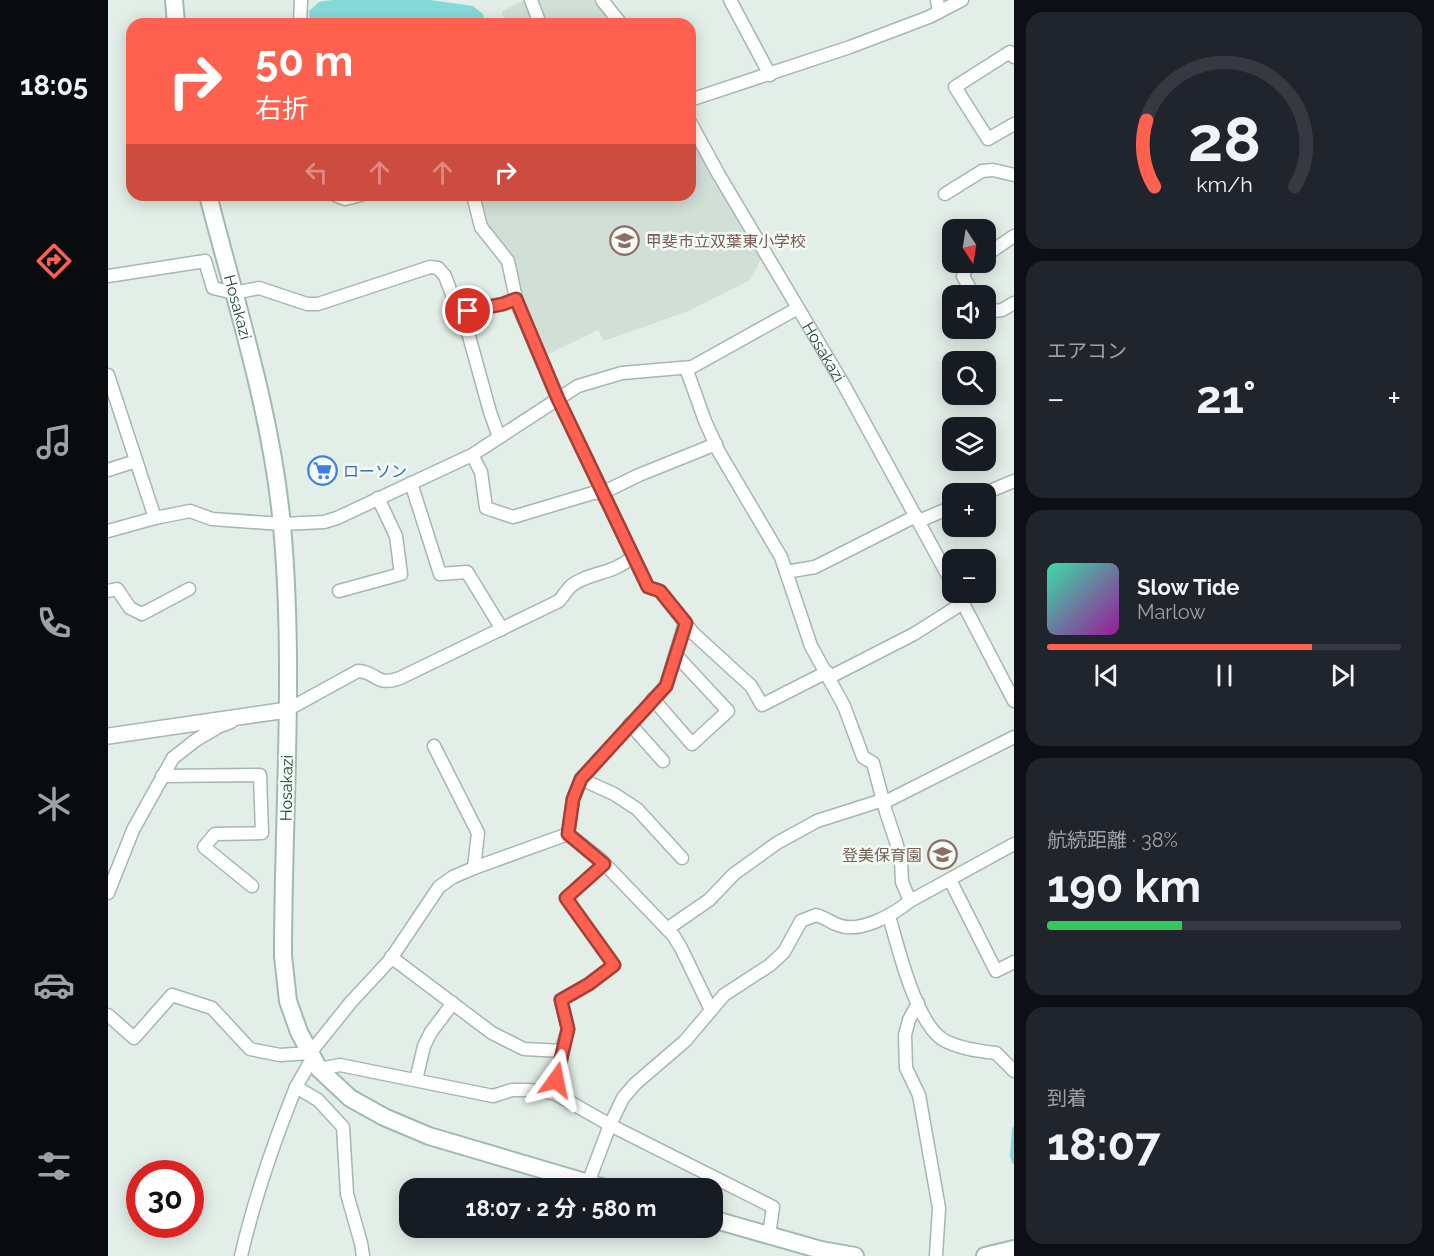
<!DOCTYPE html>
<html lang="ja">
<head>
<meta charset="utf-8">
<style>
	body { margin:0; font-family:Raleway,"Noto Sans JP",sans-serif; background:#20242c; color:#f1f3f6; height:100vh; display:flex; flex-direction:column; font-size:22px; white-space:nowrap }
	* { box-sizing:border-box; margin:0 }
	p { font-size:20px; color:#9ea1a6 }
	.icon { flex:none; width:33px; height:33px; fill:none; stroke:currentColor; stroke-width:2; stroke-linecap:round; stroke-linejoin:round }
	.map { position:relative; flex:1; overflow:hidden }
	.side { display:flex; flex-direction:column; gap:12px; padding:12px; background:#0d0f14; width:420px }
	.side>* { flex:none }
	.guide { position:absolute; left:18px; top:18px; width:570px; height:183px; border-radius:18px; box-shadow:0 3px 15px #0003; background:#ff6151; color:#fff; overflow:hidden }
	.needle { width:39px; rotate:168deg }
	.tools { position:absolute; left:834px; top:219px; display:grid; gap:12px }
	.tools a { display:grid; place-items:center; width:54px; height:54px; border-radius:12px; background:#171b24; box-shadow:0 3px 15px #0003; font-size:30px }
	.speed { position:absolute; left:18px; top:1160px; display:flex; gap:12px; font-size:30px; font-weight:700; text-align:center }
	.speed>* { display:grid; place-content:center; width:78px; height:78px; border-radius:50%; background:#171b24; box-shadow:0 3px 15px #0003; line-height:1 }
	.speed .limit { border:9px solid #d22; background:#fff; color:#111 }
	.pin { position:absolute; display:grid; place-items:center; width:51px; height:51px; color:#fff; margin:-26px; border:3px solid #fff; border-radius:50%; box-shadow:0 2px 6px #0007 }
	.me { position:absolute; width:66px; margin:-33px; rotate:12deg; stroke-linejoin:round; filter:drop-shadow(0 0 4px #0008) }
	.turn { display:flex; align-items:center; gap:21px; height:126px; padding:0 30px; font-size:27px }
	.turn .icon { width:78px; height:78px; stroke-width:2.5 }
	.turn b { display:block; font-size:42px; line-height:51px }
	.lanes { display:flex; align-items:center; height:57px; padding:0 30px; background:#0003; justify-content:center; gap:30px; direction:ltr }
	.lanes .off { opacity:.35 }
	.big { font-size:45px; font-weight:700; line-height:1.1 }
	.side .card { flex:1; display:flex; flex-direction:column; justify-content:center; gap:9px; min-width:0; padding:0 21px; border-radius:18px; background:#20242c }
	.side .dial { align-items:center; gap:0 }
	.dial svg { height:156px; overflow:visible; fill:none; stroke:#363941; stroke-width:7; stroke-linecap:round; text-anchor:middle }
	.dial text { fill:#f1f3f6; stroke:none }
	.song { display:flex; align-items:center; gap:18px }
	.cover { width:72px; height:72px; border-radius:9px; background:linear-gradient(135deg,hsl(160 70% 55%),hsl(300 70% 35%)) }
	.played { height:6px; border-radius:3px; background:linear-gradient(90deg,#ff6151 75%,#363941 75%) }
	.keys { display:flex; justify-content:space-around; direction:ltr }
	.heat { display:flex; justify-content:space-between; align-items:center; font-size:33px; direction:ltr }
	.charge { height:9px; border-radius:4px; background:linear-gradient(90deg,#34c759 38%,#363941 0) }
	.trip { position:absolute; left:291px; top:1178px; width:324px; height:60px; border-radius:18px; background:#171b24; box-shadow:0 3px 15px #0003; font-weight:700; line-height:60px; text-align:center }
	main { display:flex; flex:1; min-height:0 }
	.menu { display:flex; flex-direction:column; width:108px; justify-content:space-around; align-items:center; background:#090b0e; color:#9ea1a6 }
	.menu .icon { width:42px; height:42px }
	.menu .selected { color:#ff6151 }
	.menu b { font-size:27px; color:#f1f3f6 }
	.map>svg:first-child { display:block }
</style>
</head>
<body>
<main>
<nav class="menu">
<b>18:05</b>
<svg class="icon selected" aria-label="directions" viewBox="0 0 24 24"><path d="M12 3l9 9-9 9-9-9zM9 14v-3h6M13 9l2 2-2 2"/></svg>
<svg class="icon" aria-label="music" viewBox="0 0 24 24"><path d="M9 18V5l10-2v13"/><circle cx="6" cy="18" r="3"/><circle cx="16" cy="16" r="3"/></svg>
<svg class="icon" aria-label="phone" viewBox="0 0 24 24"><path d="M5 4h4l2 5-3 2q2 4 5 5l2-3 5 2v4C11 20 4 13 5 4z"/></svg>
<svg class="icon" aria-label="climate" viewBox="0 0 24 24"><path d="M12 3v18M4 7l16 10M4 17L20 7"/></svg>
<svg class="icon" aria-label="car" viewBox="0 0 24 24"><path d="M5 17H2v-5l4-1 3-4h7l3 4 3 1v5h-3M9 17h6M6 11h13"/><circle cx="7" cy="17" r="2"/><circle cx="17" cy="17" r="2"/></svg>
<svg class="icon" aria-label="filters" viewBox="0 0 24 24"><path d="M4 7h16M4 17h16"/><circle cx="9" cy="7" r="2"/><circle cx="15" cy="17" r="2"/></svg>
</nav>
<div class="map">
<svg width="906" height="1256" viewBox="0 0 906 1256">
	<rect width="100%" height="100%" fill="#e3eee8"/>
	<g fill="#d1dfd6">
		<polygon points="416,0 486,0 505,24 397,24 394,11"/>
		<polygon points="582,137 652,254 652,261 642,280 580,311 496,341 490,330 436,356 412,300 405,259 377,229 369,195 582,195"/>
	</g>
	<polygon fill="#86d9d9" points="224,0 322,0 365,6 375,14 377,24 202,24 201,11 211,2"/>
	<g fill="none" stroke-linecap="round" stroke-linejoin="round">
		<polyline stroke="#86d9d9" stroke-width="4" points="906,1129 904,1156 906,1162"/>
		<defs>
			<g id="minor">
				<polyline points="423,0 432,24"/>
				<polyline points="494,0 513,24"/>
				<polyline points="622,0 662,75"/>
				<polyline points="829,0 831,12"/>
				<polyline points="192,24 193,0"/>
				<polyline points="906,57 902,52 847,87 880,139 906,124"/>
				<polyline points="582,100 742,47 821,17 854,0"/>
				<path id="s1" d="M582,122L611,175L737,387L844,583"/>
				<polyline points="837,194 874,171 885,170 906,175"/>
				<polyline points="227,195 237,199 253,195"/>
				<polyline points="365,195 373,227 400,261 409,303 450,399 540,587 552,591 585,633 643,686 654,705 719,672"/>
				<polyline points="878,255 906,236"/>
				<polyline points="0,276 97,261 105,288 126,293 151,288 199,304 210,304 322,267 330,268 337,276 344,295 353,307 382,412 391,437"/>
				<polyline points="866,296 855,276 858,269 867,262"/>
				<polyline points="354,311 395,304 408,299"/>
				<polyline points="878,312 894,310 906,303"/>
				<polyline points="578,368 597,421 611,452 673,557 703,646 736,706 755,757 765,763 778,812 788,842 793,860 794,882 802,901"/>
				<polyline points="0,375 47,518"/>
				<polyline points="364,455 373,472 378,508 405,517 485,493 494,493 531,475 608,444"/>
				<polyline points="0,470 28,461"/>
				<polyline points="303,483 332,574 359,572 394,629"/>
				<polyline points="875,494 906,481"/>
				<polyline points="811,521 844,507"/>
				<polyline points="0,531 47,518 82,511 104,519 174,524 216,522 229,518 364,455 470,386 514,373 584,367 690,308"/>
				<polyline points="678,572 707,567 808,516"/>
				<polyline points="0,591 9,589 22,608 34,614 81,589"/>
				<polyline points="231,591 293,574 288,536 270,498"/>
				<polyline points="849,592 906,701"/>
				<polyline points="722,677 806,634 855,603"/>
				<polyline points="545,699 584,744 620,711 568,655"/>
				<path d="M179,710L250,671C270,672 267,687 292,678L451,601C455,596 459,590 463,586C480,572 505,575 524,557"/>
				<polyline points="522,724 555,761"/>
				<polyline points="326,746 370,833 366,868"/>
				<polyline points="54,776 152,775 154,833 107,834 96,847 144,886"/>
				<polyline points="473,779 506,794 529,809 574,858"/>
				<polyline points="775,803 906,737"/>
				<polyline points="460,834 492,859 565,935 573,948 603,1010"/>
				<polyline points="842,880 888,971 906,962"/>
				<polyline points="0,893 25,830 65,758 88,740 110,727 123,722"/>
				<path d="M781,916C790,947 807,1020 834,1039C848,1048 871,1051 888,1053L906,1071"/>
				<polyline points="559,929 601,900 626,874 669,843 709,821 775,800"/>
				<polyline points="283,957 384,1033 416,1049 454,1051"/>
				<polyline points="810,1003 801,1020 797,1035 798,1068 811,1095 831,1208 828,1256"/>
				<polyline points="0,1015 26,1038 64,995 104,1008 142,1049 172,1055 202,1053 243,1002 282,960 331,887 345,877 366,868 460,834 465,799 473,779 558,686 577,623"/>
				<polyline points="205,1057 188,1087 210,1100 235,1127 239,1194 253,1243 255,1256"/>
				<polyline points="211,1069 232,1065 385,1096 404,1090 420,1090 446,1093 502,1125 665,1207 661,1235"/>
				<polyline points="308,1080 316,1046 323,1032 345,1003"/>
				<polyline points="444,1093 452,1066 455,1045 460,1029 453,1000 481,984 506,965 458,898 496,864"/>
				<path d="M480,1183L502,1125L515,1098L527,1084L577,1041L616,995L662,965L676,952L693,921L708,915C716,917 722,922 730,925C752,934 786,914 802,901L906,844"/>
				<path d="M133,1256C147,1196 165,1144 188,1087"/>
			</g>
			<polyline id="tertiary" points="0,736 179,710"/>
			<g id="secondary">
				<polyline points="66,0 68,24"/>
				<path id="s2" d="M100,195C128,304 164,414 174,526C187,669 175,813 175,956L180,1001L191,1032L211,1069L242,1098L276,1117L321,1136L497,1188"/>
				<polyline points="604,1219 713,1250 747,1256"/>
				<polyline points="877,1256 906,1249"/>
			</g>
		</defs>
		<use href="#minor" stroke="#a5b7ae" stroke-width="15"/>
		<use href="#tertiary" stroke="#a5b7ae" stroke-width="18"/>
		<use href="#secondary" stroke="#a0bbae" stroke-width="20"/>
		<use href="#minor" stroke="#fff" stroke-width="12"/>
		<use href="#tertiary" stroke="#fff" stroke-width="15"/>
		<use href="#secondary" stroke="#fff" stroke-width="16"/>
	</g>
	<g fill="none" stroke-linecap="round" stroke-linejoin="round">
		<defs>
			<polyline id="route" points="360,311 395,304 408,299 450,399 540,587 552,591 578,623 558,686 473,779 465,799 460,834 496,864 458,898 506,965 481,984 453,1000 460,1029 448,1080"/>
		</defs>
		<use href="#route" stroke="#a63f35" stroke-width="15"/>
		<use href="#route" stroke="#ff6151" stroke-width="10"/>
	</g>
	<defs>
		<symbol id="school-ring" viewBox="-11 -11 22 22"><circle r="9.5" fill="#f4faf6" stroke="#8d6e63" stroke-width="1.5"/><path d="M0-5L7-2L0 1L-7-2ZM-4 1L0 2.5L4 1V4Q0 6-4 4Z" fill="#8d6e63"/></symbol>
		<symbol id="supermarket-ring" viewBox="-11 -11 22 22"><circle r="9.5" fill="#f4faf6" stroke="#3f7fe0" stroke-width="1.5"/><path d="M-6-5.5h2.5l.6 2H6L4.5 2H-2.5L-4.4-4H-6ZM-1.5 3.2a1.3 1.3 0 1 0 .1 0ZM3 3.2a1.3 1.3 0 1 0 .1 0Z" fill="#3f7fe0"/></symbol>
	</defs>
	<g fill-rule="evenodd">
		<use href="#school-ring" x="500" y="224" width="33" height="33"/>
		<use href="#supermarket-ring" x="198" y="454" width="33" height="33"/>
		<use href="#school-ring" x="818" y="838" width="33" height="33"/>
	</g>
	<g text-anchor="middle" stroke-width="5" stroke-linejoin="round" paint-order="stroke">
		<g font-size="16" fill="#785e54" stroke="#f4faf6" text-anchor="start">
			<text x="538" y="247">甲斐市立双葉東小学校</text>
			<text x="814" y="861" text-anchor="end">登美保育園</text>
		</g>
		<g font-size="16" fill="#204234" stroke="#f4faf6">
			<text dy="6" stroke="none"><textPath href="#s2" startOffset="116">Hosakazi</textPath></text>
			<text dy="6" stroke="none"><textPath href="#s1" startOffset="266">Hosakazi</textPath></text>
			<text transform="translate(178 788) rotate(-89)" y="6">Hosakazi</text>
		</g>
		<g font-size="16" fill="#366cbe" stroke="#f4faf6" text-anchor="start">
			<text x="235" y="477">ローソン</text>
		</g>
	</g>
</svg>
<div class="tools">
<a><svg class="needle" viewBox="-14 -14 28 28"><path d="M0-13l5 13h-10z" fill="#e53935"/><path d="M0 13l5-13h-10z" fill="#9ea1a6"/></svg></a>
<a><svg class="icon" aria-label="sound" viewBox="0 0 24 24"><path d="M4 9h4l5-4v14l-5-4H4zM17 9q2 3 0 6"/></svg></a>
<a><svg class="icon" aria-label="search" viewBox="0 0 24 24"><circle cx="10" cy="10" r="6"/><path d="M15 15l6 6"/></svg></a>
<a><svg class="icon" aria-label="layers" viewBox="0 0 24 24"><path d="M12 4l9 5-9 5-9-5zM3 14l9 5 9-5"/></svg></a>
<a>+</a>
<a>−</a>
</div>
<div class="speed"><div class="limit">30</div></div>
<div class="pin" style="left:360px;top:311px;background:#d93025"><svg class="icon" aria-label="arrive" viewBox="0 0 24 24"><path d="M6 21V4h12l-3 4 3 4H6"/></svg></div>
<svg class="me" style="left:448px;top:1080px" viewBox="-20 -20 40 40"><path d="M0-17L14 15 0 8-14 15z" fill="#ff6151" stroke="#fff" stroke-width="4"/></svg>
<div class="trip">18:07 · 2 分 · 580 m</div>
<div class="guide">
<div class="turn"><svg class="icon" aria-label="right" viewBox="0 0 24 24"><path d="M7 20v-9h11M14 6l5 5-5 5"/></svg><div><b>50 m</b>右折</div></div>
<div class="lanes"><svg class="icon off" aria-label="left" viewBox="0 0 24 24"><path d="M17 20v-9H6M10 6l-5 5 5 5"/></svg><svg class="icon off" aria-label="ahead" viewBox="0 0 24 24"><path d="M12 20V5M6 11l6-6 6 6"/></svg><svg class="icon off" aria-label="ahead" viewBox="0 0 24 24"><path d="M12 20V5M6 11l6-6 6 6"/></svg><svg class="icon" aria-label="right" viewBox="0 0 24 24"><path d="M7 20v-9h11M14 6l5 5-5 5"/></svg></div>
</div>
</div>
<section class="side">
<div class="card dial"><svg viewBox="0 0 100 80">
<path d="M14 69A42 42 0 1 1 86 69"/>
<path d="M14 69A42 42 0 0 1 10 35" stroke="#ff6151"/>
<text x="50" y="56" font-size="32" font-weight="700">28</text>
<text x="50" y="72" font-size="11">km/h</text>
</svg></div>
<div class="card"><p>エアコン</p>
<div class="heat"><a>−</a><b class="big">21°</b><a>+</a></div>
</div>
<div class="card">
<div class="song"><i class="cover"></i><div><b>Slow Tide</b><p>Marlow</p></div></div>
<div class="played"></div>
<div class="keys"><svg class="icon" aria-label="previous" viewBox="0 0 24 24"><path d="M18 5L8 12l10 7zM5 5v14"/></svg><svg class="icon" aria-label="pause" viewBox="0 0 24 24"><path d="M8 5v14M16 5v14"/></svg><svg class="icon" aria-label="next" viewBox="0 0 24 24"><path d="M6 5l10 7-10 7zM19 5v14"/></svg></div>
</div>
<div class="card"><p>航続距離 · 38%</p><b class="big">190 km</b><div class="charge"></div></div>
<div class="card"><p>到着</p><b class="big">18:07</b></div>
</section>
</main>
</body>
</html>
